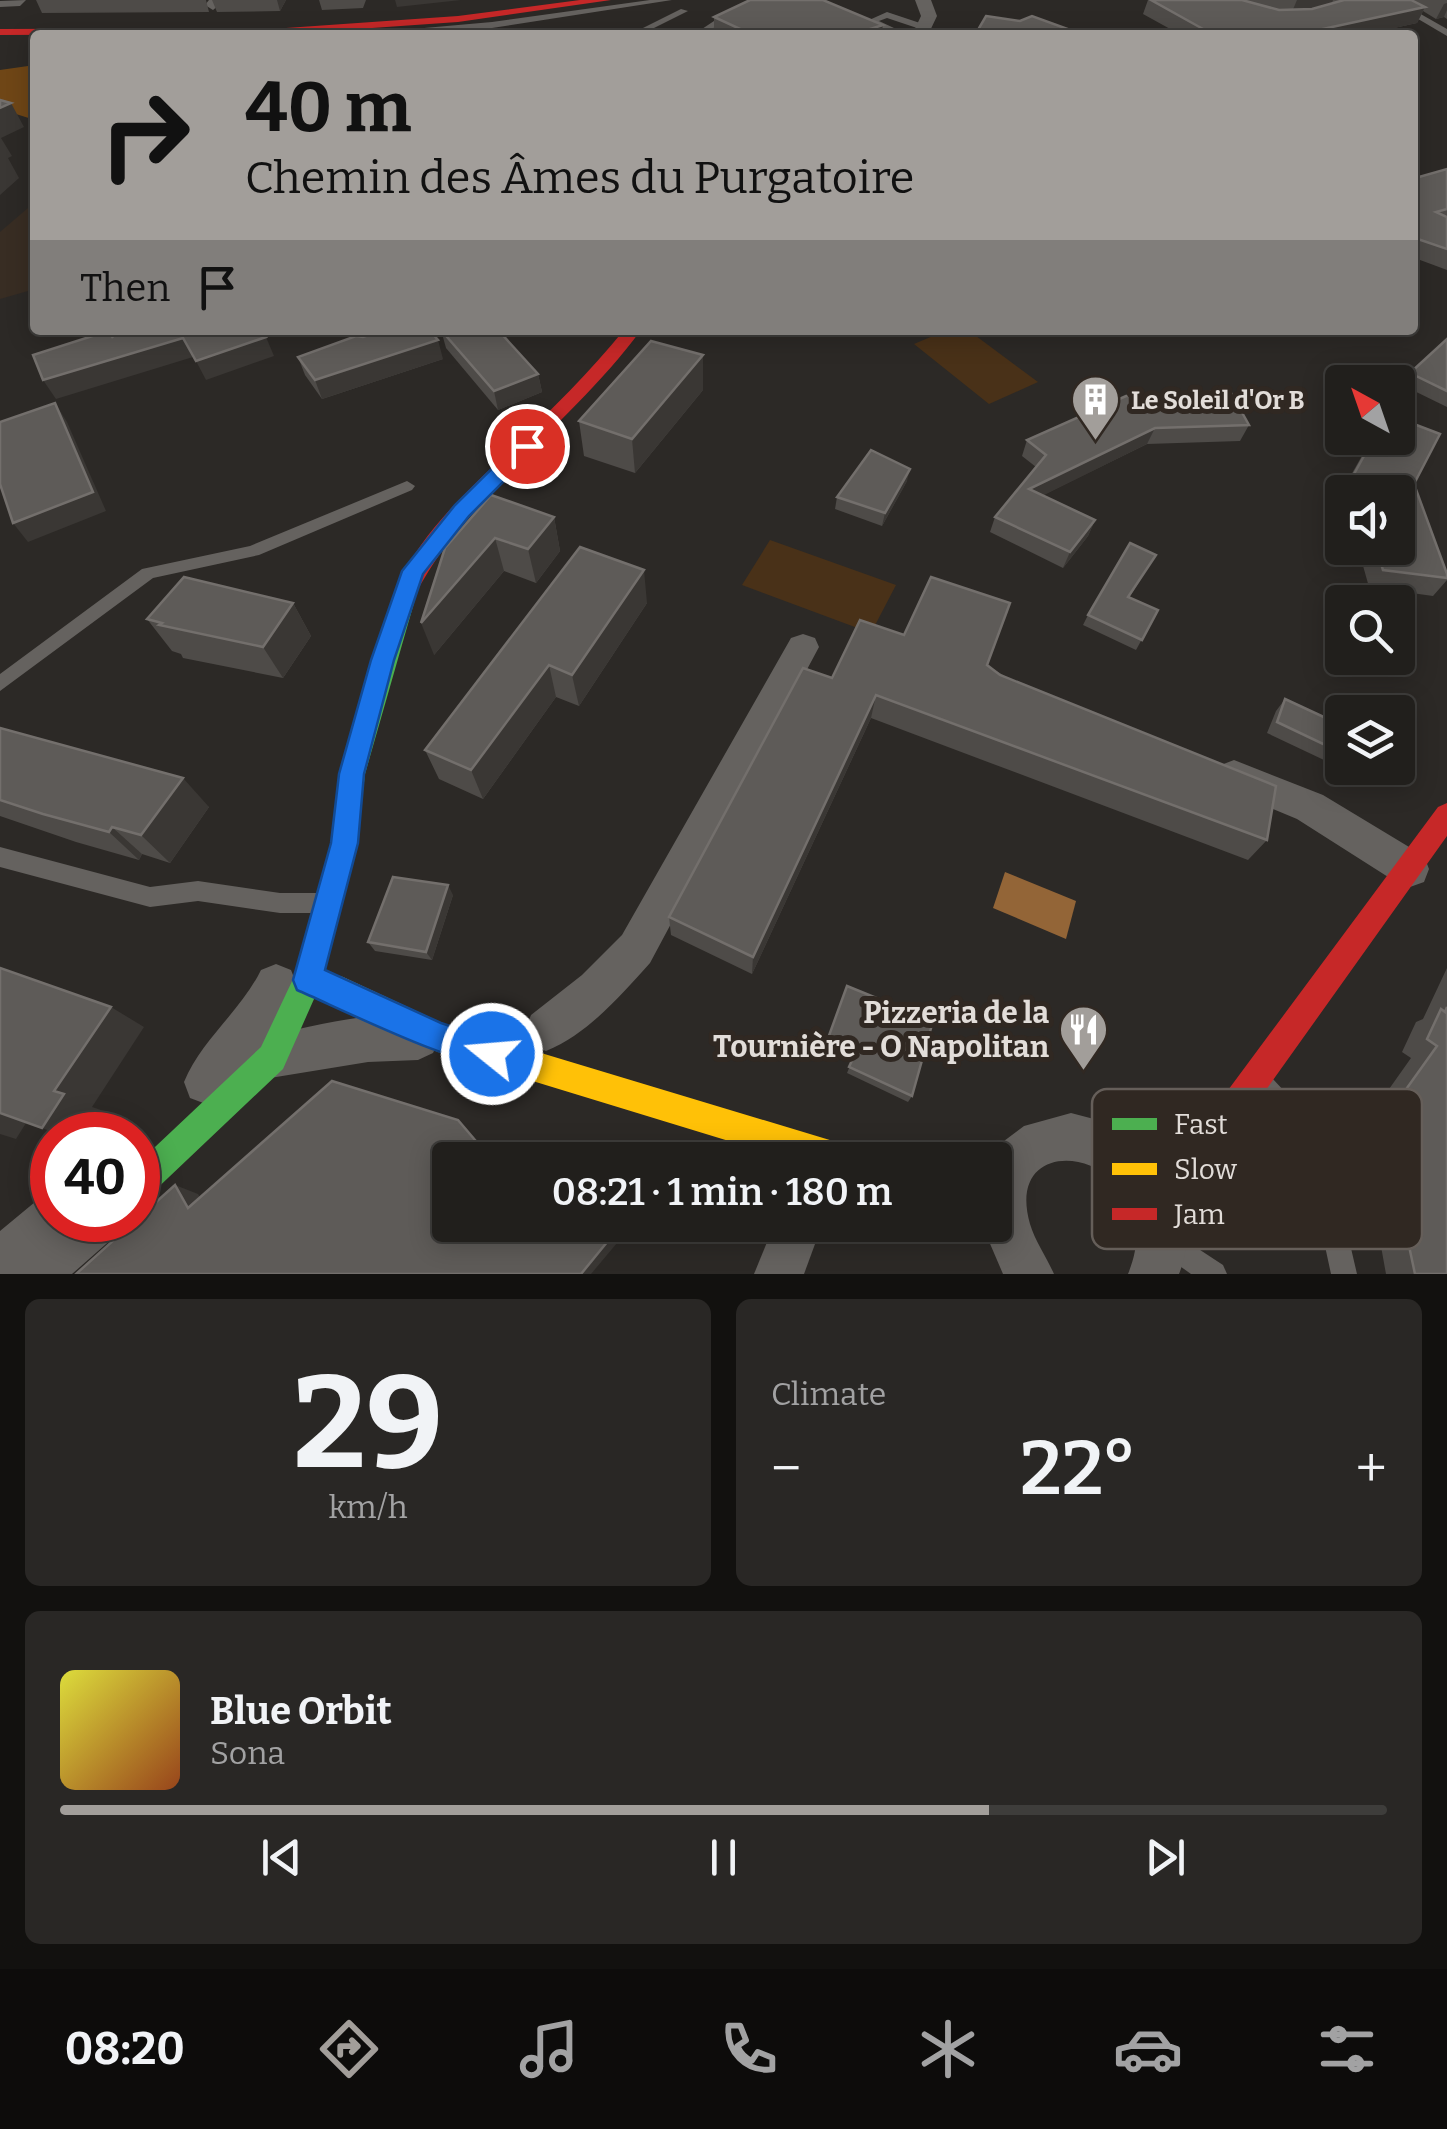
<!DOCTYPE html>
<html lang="en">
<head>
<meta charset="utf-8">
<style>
	body { margin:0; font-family:Bitter,serif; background:#292725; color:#f1f3f6; height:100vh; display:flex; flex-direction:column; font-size:38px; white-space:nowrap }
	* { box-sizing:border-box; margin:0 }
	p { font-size:32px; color:#a2a2a3 }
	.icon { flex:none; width:55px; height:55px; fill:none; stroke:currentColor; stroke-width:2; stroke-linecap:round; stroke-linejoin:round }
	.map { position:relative; height:1274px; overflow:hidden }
	.drawer { display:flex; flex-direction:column; gap:25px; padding:25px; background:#12110f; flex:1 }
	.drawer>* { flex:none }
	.guide { position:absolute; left:30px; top:30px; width:1388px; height:305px; border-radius:10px; box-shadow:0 5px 25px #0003,0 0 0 2px #3e3d3b; background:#a29e9a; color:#111; overflow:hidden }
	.needle { width:65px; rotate:320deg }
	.fabs { position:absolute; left:1325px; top:365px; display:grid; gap:20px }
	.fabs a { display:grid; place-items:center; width:90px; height:90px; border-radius:10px; background:#211f1c; box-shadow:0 5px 25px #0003,0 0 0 2px #3e3d3b; font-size:50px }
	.speed { position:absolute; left:30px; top:1112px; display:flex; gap:20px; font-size:50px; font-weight:700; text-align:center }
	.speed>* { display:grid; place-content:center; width:130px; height:130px; border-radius:50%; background:#211f1c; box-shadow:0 5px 25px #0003,0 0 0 2px #3e3d3b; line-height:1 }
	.speed .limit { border:15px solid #d22; background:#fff; color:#111 }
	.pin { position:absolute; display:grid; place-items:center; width:85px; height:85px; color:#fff; margin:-42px; border:5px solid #fff; border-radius:50%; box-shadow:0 2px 10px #0007 }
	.me { position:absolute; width:110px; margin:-55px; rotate:287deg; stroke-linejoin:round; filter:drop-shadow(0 0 8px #0008) }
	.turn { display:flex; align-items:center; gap:35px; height:210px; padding:0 50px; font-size:45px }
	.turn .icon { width:130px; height:130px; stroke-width:2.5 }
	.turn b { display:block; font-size:70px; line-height:85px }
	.then { display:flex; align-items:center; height:95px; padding:0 50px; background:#0003; gap:20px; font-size:38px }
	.big { font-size:75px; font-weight:600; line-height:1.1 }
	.drawer .tile { flex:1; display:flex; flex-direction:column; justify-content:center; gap:15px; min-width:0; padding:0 35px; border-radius:15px; background:#292725 }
	.drawer .dial { align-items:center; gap:0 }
	.dial b { font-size:130px; line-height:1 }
	.song { display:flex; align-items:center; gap:30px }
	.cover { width:120px; height:120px; border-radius:15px; background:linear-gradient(135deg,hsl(60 70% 55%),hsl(20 70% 35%)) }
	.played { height:10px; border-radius:5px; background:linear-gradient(90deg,#a29e9a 70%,#3e3d3b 70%) }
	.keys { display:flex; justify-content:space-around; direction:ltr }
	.heat { display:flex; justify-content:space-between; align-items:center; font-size:55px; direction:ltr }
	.drawer .tiles { flex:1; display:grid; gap:25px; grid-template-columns:1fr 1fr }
	.tile:last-child { grid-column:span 2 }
	.trip { position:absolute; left:432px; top:1142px; width:580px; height:100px; border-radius:10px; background:#211f1c; box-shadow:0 5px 25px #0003,0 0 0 2px #3e3d3b; font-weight:600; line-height:100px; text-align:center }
	.menu { display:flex; height:160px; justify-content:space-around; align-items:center; background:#0d0c0b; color:#a2a2a3 }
	.menu .icon { width:70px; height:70px }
	.menu .active { color:#a29e9a }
	.menu b { font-size:45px; color:#f1f3f6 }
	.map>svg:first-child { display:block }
</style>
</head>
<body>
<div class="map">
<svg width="1447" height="1274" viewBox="0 0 1447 1274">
	<rect width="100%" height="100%" fill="#2c2926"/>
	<polygon fill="#382d23" points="35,202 35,289 0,299 0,232"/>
	<g fill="#493118">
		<polygon points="947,330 968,330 1038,382 989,404 914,344"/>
		<polygon points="770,540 896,585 871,633 742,585"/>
	</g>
	<polygon fill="#6f4616" points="35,65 35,120 0,109 0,70"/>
	<polygon fill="#936537" points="1005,872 1076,901 1066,939 993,908"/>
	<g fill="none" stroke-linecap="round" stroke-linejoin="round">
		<g fill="#65625f" fill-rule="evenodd">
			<polygon points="26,0 20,6 0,7 0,1"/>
			<polygon points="650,0 672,0 492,28 375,35 379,32 492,22"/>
			<polygon points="1386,0 1396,0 1447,29 1447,36"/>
			<polygon points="681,9 688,11 640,35 629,35"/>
			<polygon points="729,11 736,13 703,35 693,35"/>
			<polygon points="887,12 929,26 930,28 926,31 887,18 879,21 909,35 897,35 867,21"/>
			<polygon points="407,481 415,486 412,490 259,555 153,578 0,691 0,674 142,569 250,546"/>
			<polygon points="0,847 150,887 198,881 280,893 323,893 331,896 334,903 331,910 323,913 280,913 198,901 150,907 0,867"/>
			<polygon points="1264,1074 1272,1078 1312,1121 1327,1145 1357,1274 1331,1274 1306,1158 1294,1139 1256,1094 1252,1086 1256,1078"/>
			<polygon points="1165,1227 1223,1265 1227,1274 1191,1274 1156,1249 1152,1240 1156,1231"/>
		</g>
		<g fill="#65625f" fill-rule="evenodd">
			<polygon points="209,0 225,0 213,10 205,5"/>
			<polygon points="915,0 931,0 937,16 928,35 912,35 921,16"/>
			<path d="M803,634L815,638L819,647L650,963C620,996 588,1034 546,1051L531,1045L525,1030L531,1015L582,975L622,935L791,638Z"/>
			<polygon points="1234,760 1323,795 1424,856 1429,869 1424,882 1410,887 1396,882 1297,819 1221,787 1216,776 1221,765"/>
			<path d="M276,964L291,970L297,985L273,1034C320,1026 387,1004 433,1023L440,1038L433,1053L418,1060L368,1062L270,1078L255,1071L250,1061L222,1098L206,1104L190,1098L184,1082C201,1040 241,1011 261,970Z"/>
			<path d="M1224,1095L1240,1102L1247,1118L1240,1134L1190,1160L1158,1164C1179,1201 1196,1233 1179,1274H1128C1177,1155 999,1116 1030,1224C1035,1241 1047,1258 1054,1274H1003L982,1225H995L993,1160L1000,1144L1024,1126L1071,1113L1113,1124L1185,1115Z"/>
			<polygon points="52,1195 52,1220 121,1220 114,1237 72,1274 0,1274 0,1231 35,1202"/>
			<polygon points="774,1225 822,1225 804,1274 754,1274"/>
		</g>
		<polygon fill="#4caf50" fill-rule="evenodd" points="407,581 418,589 365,774 357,843 318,990 283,1069 149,1196 138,1201 138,1163 261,1047 294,977 331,843 339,774 396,589"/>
		<polygon fill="#ffc107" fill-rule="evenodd" points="308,966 343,977 442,1023 843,1144 854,1149 859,1160 791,1160 438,1052 330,1000 298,990 294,980 298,970"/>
		<g fill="#c62828" fill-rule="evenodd">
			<polygon points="580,0 611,0 458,22 286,34 0,35 0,29 286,28 458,16"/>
			<path d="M624,330H641C572,424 469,491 415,595H399L396,589C421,531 469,490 513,447C551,410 590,372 624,330Z"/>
			<path d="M1447,803V836L1241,1125C1226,1167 1204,1217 1160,1236L1148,1231L1143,1219L1148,1207L1173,1186L1191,1162L1217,1105L1438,807Z"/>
		</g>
	</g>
	<g fill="#4e4b48">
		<polygon points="36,0 206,0 209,12 42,13"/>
		<polygon points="212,0 286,0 280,11 217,12"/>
		<polygon points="319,0 366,0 363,8 322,10"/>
		<polygon points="1148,0 1447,0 1447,19 1444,17 1436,19 1423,11 1417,23 1362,35 1181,35 1143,14"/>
		<polygon points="714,17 881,35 721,35 714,32"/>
		<polygon points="1447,169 1447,270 1412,257 1412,179"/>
		<polygon points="441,330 538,374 542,392 498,410 446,348"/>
		<polygon points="1447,340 1447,407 1402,385 1410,373"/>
		<polygon points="298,357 443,359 322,399 305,375"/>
		<polygon points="703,390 635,473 584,456 579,421"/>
		<polygon points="1126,396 1249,425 1240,441 1147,444 1043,495 1095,520 1088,536 1063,568 990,532 995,517 1036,467 1022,456 1027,440"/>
		<polygon points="1372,438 1398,438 1447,574 1447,580 1433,596 1369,587 1358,548 1398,548 1398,492 1342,494 1342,491"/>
		<polygon points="907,481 882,526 835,509 837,497"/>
		<polygon points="554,517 560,551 536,583 504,571 434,655 445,548"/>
		<polygon points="580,547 647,603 579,706 556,697 483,799 439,779 425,750"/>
		<polygon points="1156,555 1129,598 1158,610 1136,650 1083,625 1088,615"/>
		<polygon points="293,603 311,636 283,678 183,658 181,654 172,651 147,619"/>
		<polygon points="987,665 1267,840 1248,860 871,718 752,974 671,935 669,917 832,678"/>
		<polygon points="1285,699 1325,718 1331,712 1342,717 1342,768 1344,768 1343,769 1267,733 1276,711"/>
		<polygon points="0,728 209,807 170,863 142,854 139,860 76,842 0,816"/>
		<polygon points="453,895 432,960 375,951 368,942"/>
		<polygon points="1447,968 1447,1274 1386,1274 1377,1224 1348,1158 1350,1133 1382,1099 1411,1058 1402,1052 1416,1022 1423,1019"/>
		<polygon points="847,986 912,1096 908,1102 847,1073 852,1061 825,1048"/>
	</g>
	<g fill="#3a3734">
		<polygon points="277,0 286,0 280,11"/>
		<polygon points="395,0 461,0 397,7"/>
		<polygon points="1297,0 1333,0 1331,5 1291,14"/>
		<polygon points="1447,3 1447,10 1444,17 1436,19 1444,4"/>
		<polygon points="1425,7 1417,23 1362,35 1295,35"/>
		<polygon points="883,25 881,35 851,35"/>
		<polygon points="11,103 24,127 1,138 12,156 8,158 19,178 0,195 0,108"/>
		<polygon points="266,337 274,356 206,380 196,361"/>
		<polygon points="183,338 193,357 56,399 43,380"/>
		<polygon points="438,340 443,359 322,399 315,380"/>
		<polygon points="703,355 703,390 635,473 632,439"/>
		<polygon points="538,374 542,392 498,410 494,391"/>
		<polygon points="55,403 67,422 106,511 28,542 13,523"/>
		<polygon points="1155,428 1147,444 1024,505 1029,489"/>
		<polygon points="910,469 907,481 882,526 885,513"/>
		<polygon points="554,517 560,551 536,583 528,549"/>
		<polygon points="1095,520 1088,536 1063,568 1070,552"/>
		<polygon points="495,538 504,571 434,655 421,623"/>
		<polygon points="644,570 647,603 579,706 572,675"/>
		<polygon points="293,603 311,636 283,678 263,647"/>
		<polygon points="549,665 556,697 483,799 471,770"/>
		<polygon points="876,695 871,718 752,974 753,957"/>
		<polygon points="183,778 209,807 170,863 141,835"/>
		<polygon points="112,827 142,854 139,860 109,832"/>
		<polygon points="448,885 453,895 432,960 426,952"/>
		<polygon points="111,1007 144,1027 92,1107 101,1110 85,1135 61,1135 42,1128 54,1091"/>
		<polygon points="0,1113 26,1123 16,1139 0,1134"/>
		<polygon points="175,1185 198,1194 212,1216 188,1208"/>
		<polygon points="612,1236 617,1243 591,1274 581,1274"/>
	</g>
	<g fill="#5e5b58" stroke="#736f6c" stroke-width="2.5">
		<polygon points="750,0 823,0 883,25 851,35 753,35 714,17"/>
		<polygon points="1151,0 1242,0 1279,10 1312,9 1344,0 1411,0 1425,7 1295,35 1227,35 1220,32 1212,34"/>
		<polygon points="986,16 1020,21 1032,16 1084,35 975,35"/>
		<polygon points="456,32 457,35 432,35"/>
		<polygon points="0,100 11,103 0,108"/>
		<polygon points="1447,169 1447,209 1436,212 1447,217 1447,249 1412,237 1412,179"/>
		<polygon points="127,330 261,330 266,337 196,361 183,338 43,380 33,355 108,331 113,338 111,335"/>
		<polygon points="384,330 429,330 438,340 315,380 298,357 356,336 363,337"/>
		<polygon points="441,330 498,330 538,374 494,391"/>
		<polygon points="1447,339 1447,391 1410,373"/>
		<polygon points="651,341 703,355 632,439 579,421"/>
		<polygon points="1230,391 1249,425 1155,428 1029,489 1095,520 1070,552 995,517 1046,455 1027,440 1126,396"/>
		<polygon points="55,403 93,492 13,523 0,484 0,422"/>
		<polygon points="1398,418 1440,434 1414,484 1447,574 1447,578 1383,570 1376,548 1398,548 1398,492 1360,492 1354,474 1374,438 1398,438"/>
		<polygon points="871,450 910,469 885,513 837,497"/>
		<polygon points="491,495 554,517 528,549 495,538 421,623 445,548"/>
		<polygon points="1130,543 1156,555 1128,597 1158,610 1142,640 1088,615"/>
		<polygon points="580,547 644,570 572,675 549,665 471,770 425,750"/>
		<polygon points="184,577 293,603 263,647 159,625 162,623 147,619"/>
		<polygon points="931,577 1010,603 987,665 1000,675 1276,786 1267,840 876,695 753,957 669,917 803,668 832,678 860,620 904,635"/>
		<polygon points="1285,699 1328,719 1331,712 1342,717 1342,753 1277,722"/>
		<polygon points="0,728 183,778 141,835 112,827 109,832 43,814 0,800"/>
		<polygon points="393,877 448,885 426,952 368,942"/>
		<polygon points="0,968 111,1007 54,1091 64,1094 42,1128 0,1113"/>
		<polygon points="847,986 933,1021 912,1096 849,1067 855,1054 827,1041"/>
		<polygon points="1447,1007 1447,1274 1415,1274 1403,1218 1372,1149 1374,1123 1407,1088 1437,1046 1427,1039 1441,1009 1445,1012"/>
		<polygon points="332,1081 458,1120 492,1160 450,1160 450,1225 602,1225 612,1236 581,1274 76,1274 175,1185 188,1208"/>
	</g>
	<path fill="#1a73e8" stroke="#114b97" stroke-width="2.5" d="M527,440L534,441V451L469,516L423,574L394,660L364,774L358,843L325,970L441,1023L502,1043L507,1054L502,1064C474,1076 333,1005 297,990L293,980L331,843L339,774L371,660L402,571L455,505L520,441Z"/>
	<defs>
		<symbol id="building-pin" viewBox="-11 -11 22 30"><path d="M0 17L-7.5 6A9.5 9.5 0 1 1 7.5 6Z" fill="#a29e9a" stroke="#302822"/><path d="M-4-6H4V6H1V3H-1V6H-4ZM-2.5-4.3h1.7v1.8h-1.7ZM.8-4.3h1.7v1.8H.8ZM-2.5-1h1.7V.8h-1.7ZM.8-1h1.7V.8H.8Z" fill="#fff"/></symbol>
		<symbol id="restaurant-pin" viewBox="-11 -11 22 30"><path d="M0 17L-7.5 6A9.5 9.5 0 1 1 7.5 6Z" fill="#a29e9a" stroke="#302822"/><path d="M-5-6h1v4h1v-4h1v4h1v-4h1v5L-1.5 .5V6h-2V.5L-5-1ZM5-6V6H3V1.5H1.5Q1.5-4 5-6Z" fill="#fff"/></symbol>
	</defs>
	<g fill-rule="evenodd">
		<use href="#building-pin" x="1068" y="372" width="55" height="75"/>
		<use href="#restaurant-pin" x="1056" y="1002" width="55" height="75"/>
	</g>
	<g text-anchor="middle" stroke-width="10" stroke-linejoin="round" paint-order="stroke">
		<g font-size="25" font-weight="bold" fill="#e2ddd9" stroke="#302822" text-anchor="start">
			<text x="1131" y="409">Le Soleil d'Or B</text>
		</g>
		<g font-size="30" font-weight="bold" fill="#e2ddd9" stroke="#302822" text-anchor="end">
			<text x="1049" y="1023">Pizzeria de la<tspan x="1049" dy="34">Tournière - O Napolitan</tspan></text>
		</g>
	</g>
	<rect x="1092" y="1089" width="330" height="160" rx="15" fill="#302822" stroke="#655e59" stroke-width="2.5"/>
	<rect x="1112" y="1118" width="45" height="12" fill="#4caf50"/>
	<rect x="1112" y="1163" width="45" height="12" fill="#ffc107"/>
	<rect x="1112" y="1208" width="45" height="12" fill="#c62828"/>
	<g font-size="28" fill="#e2ddd9">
		<text x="1174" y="1134">Fast</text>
		<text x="1174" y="1179">Slow</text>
		<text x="1174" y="1224">Jam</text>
	</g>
</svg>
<div class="fabs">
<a><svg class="needle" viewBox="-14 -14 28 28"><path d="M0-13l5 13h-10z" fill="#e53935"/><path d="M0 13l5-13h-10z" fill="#a2a2a3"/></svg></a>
<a><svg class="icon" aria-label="sound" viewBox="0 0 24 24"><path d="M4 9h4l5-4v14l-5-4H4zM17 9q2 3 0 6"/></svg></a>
<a><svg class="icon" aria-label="search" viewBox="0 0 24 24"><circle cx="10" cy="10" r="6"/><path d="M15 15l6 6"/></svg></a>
<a><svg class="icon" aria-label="layers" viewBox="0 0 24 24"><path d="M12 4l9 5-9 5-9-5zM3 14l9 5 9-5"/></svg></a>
</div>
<div class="speed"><div class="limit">40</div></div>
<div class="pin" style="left:527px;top:446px;background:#d93025"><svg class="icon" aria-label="arrive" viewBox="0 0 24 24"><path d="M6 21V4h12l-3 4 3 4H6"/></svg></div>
<svg class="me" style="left:492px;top:1054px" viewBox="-20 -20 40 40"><circle r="17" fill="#1a73e8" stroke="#fff" stroke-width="3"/><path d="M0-11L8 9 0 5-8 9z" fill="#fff"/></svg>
<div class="trip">08:21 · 1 min · 180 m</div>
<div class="guide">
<div class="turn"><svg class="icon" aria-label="right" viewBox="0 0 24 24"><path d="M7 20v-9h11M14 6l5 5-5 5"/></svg><div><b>40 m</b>Chemin des Âmes du Purgatoire</div></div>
<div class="then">Then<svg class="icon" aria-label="arrive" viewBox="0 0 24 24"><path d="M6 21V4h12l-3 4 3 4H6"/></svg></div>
</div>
</div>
<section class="drawer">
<div class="tiles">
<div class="tile dial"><b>29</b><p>km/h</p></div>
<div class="tile"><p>Climate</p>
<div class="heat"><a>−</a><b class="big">22°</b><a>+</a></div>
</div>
<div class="tile">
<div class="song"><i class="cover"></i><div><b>Blue Orbit</b><p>Sona</p></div></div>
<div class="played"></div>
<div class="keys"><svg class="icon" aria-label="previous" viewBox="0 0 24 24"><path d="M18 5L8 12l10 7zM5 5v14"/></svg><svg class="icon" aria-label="pause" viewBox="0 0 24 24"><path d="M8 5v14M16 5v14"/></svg><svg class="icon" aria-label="next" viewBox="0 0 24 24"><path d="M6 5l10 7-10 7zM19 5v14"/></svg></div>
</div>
</div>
</section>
<nav class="menu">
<b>08:20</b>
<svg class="icon active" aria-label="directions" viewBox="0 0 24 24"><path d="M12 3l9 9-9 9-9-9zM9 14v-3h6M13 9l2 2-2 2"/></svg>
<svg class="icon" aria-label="music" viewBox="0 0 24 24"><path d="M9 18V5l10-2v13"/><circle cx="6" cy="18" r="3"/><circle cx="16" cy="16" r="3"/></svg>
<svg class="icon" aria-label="phone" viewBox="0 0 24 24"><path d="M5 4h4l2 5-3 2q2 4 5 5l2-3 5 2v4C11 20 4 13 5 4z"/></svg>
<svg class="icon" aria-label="climate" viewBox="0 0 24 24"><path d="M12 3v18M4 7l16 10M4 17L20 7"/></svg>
<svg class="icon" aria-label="car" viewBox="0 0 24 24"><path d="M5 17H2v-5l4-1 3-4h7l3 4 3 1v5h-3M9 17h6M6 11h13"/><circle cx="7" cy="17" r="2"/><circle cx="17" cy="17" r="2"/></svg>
<svg class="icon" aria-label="filters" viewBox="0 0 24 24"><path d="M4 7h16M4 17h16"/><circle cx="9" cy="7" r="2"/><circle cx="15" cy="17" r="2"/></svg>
</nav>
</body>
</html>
